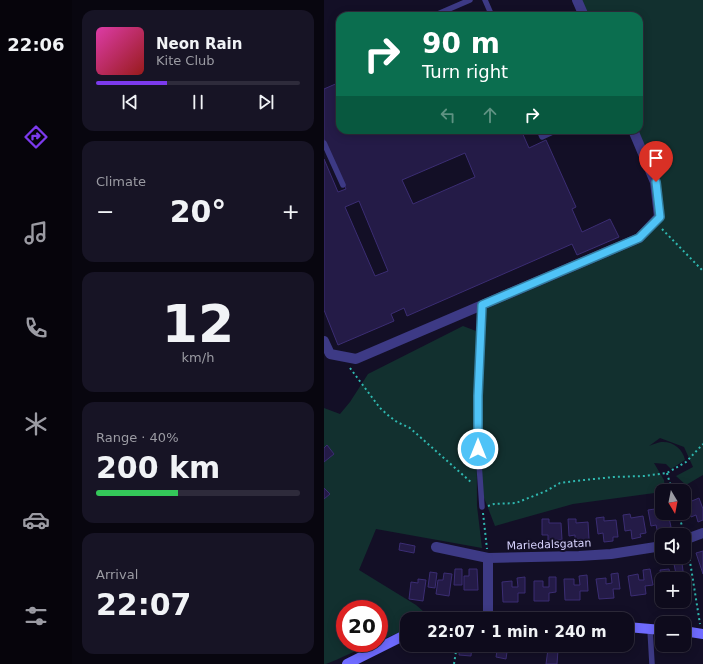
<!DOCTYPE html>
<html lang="en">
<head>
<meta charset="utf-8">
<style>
	body { margin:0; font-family:"DejaVu Sans",sans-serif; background:#171425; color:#f1f3f6; height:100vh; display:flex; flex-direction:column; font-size:15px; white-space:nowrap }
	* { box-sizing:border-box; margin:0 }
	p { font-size:13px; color:#9b9ba3 }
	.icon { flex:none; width:22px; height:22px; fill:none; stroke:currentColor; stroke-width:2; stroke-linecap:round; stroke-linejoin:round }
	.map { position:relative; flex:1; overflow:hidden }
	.details { display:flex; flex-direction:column; gap:10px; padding:10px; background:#08060f; width:252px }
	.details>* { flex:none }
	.top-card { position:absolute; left:12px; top:12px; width:307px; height:122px; border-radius:12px; box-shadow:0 2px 10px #0003,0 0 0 1px #2e2b3b; background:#0b6e4f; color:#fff; overflow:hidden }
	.needle { width:26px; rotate:170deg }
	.tools { position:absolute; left:331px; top:484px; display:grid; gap:8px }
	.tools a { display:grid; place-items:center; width:36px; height:36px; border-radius:8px; background:#0e0b1c; box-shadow:0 2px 10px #0003,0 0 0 1px #2e2b3b; font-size:20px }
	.speed { position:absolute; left:12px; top:600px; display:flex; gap:8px; font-size:20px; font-weight:700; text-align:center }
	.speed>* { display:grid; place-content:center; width:52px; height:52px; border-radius:50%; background:#0e0b1c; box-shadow:0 2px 10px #0003,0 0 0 1px #2e2b3b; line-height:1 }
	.speed .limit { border:6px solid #d22; background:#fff; color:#111 }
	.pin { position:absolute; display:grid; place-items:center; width:34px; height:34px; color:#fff; margin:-41px -17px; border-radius:50% 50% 50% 0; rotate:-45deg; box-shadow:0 0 4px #0007 }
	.pin .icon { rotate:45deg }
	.me { position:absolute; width:44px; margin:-22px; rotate:0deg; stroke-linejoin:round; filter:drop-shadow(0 0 3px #0008) }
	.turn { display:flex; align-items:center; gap:14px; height:84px; padding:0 20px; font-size:18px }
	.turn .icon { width:52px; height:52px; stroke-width:2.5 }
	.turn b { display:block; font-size:28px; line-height:34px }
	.lanes { display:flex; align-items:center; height:38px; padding:0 20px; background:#0003; justify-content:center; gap:20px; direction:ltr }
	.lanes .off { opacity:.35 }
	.big { font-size:30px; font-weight:700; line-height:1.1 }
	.details .tile { flex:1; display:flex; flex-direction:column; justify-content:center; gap:6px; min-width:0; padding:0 14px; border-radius:12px; background:#171425 }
	.details .dial { align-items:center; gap:0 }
	.dial b { font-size:52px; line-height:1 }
	.song { display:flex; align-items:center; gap:12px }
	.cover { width:48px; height:48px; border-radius:6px; background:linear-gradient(135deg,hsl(320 70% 55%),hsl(0 70% 35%)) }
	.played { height:4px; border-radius:2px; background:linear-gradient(90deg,#7c3aed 35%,#2e2b3b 35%) }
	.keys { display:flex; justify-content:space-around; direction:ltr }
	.heat { display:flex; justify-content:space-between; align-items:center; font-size:22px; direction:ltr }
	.charge { height:6px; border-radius:3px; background:linear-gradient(90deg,#34c759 40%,#2e2b3b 0) }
	.trip { position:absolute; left:76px; top:612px; width:234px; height:40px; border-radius:12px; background:#0e0b1c; box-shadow:0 2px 10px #0003,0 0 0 1px #2e2b3b; font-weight:700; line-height:40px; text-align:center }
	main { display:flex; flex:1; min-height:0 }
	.tabs { display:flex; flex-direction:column; width:72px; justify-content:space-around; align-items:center; background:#06040b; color:#9b9ba3 }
	.tabs .icon { width:28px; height:28px }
	.tabs .on { color:#7c3aed }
	.tabs b { font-size:18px; color:#f1f3f6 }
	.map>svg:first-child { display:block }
</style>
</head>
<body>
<main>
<nav class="tabs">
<b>22:06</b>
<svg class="icon on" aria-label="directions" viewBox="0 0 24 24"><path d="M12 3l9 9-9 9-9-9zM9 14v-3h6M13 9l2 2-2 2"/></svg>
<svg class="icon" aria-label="music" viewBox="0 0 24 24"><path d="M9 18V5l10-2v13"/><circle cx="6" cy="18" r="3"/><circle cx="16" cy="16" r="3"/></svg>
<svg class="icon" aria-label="phone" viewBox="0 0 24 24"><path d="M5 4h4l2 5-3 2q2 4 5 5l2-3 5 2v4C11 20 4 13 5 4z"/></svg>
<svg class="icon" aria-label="climate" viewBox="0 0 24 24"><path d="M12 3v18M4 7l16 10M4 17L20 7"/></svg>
<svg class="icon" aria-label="car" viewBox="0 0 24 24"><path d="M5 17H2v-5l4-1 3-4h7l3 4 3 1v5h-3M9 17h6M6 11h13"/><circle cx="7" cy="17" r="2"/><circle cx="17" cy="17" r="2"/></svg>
<svg class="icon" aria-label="filters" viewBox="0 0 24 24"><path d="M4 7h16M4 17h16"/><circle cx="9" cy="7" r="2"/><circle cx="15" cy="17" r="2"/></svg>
</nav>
<section class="details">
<div class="tile">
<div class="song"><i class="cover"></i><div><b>Neon Rain</b><p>Kite Club</p></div></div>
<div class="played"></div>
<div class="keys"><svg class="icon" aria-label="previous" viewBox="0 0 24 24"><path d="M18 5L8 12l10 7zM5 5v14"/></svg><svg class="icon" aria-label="pause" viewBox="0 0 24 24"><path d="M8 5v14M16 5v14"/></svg><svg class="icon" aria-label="next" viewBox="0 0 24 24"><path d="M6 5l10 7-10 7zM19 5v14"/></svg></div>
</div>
<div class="tile"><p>Climate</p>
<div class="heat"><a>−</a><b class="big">20°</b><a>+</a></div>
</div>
<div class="tile dial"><b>12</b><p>km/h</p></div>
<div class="tile"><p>Range · 40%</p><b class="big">200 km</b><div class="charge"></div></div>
<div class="tile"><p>Arrival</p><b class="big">22:07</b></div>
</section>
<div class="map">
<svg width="379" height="664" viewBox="0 0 379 664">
	<rect width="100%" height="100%" fill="#130f26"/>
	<g fill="#12302f">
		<path d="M253,0H379V475L362,485L352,476L369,467L360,447L336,438L325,446C329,444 333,443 337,442C349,441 359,449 361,460L347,469L342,464L330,463L340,480L341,491H338V492L249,504L171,526L157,490L154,449L158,305L315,238L331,221V182L309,130H315V16H260Z"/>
		<polygon points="139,326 152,331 153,506 158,548 52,529 35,570 92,605 108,619 83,619 83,629 55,641 55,609 21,609 21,643 49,643 12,660 2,664 0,664 0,408 16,414 26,402 44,374"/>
	</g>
	<g fill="#241b47" stroke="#3b2d73" fill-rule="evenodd">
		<path d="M16,82V130H197L205,148L222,140L252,207L248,209L258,232L286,219L295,237L253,255L248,244L83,316L80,308L67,314L70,321L14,345L0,310V159L14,192L22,189L0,139V89ZM141,153L151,177L89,204L78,180ZM35,201L64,271L51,276L21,207Z"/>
		<polygon points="3,445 10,454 0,462 0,448"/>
		<polygon points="356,484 358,490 355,491 353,485"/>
		<polygon points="0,488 6,494 0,499"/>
		<polygon points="361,497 363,503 375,498 379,509 379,520 374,522 372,515 367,517 366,513 360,515 359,513 360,513 360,498"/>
		<polygon points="331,509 332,513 338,512 338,513 344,513 347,527 342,528 343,532 334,534 332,525 327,526 324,510"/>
		<polygon points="306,514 307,518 319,516 322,533 316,534 317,537 308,539 307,530 301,531 299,515"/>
		<polygon points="280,517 280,521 292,520 294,537 289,537 289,541 280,542 279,533 274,534 272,518"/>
		<polygon points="218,519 225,519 225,523 237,523 238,540 233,540 233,543 224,544 224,535 218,535"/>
		<polygon points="244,519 252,519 252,523 264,522 265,539 260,540 260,543 251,543 251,535 245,536"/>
		<polygon points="76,543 91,546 90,553 75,550"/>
		<polygon points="379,551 379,574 372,553"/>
		<polygon points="358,563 360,579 338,579 338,584 336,570 345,569 346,575 352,574 350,564"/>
		<polygon points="131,569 138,569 138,585 130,585"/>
		<polygon points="145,569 153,569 154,590 140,590 140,576 145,576"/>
		<polygon points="326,569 329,585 321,586 322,594 307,596 304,576 314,574 315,580 320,580 319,570"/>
		<polygon points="106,572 113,573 111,588 104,587"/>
		<polygon points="120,573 128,574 125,596 112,594 114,580 119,580"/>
		<polygon points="294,573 296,589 289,589 290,598 275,599 272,579 282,578 282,584 288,583 287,574"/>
		<polygon points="263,575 264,591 256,591 256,600 241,600 240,579 250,579 250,585 256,585 255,576"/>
		<polygon points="201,577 201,593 194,593 194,602 179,602 178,582 188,581 188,587 194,587 193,578"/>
		<polygon points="225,577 232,577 232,592 225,593 225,601 210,601 210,581 219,581 219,587 225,587"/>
		<polygon points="94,579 102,580 99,601 85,599 87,582 94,583"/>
		<polygon points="136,645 148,645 147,656 135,655"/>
		<polygon points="174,645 184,645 182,659 172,657"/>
		<polygon points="224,649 234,650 233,664 222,664"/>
	</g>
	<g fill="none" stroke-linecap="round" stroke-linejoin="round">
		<g stroke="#2fb8b0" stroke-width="2" stroke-dasharray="2 3" stroke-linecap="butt">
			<polyline points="338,229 379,271"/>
			<polyline points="26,368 56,408 65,416 73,422 86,428 148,483"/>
			<polyline points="343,473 348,491"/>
			<polyline points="164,506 170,504 192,503 222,491 236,483 260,480 290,477 320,476 343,473 362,462 379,444"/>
			<polyline points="159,513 163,549"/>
			<polyline points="354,513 359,529"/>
			<polyline points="364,549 376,624"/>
			<polyline points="174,614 205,619"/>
			<polyline points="130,664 133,645"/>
		</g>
		<g stroke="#3d3a85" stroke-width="5.5">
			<polyline points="161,0 168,16"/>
			<polyline points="109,16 146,0"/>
			<polyline points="215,130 218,137 233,130"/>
			<polyline points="0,143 19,185"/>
			<polyline points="158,507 154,449 154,396 158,305"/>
			<polyline points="326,629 328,664"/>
		</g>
		<g stroke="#3d3a85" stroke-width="10">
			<polyline points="253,0 260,16"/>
			<polyline points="0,341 6,354 32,359 315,238 335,217 331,182 309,130"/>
			<polyline points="360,540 379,533"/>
			<polyline points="112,547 164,558 255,556 287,554 338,546"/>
			<polyline points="164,558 164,619"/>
		</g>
		<g stroke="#6f6bff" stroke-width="10">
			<polyline points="303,627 338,630"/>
			<polyline points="360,631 379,634"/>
			<polyline points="23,664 83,634"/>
		</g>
	</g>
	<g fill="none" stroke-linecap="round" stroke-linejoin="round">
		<defs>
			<polyline id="route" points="154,449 154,396 158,305 315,238 336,217 332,182"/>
		</defs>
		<use href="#route" stroke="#337fa1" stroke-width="10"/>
		<use href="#route" stroke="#4fc3f7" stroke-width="7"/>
	</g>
	<g text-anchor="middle" stroke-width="4" stroke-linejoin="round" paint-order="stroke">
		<g font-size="11" fill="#d9d4ff" stroke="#130f26">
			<text transform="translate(225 544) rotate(-2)" y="4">Mariedalsgatan</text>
		</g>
	</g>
</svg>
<div class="tools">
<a><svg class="needle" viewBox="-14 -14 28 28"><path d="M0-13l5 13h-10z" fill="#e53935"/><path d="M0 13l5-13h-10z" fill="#9b9ba3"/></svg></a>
<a><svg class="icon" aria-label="sound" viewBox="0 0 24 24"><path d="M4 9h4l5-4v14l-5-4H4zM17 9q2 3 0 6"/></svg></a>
<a>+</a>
<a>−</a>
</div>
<div class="speed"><div class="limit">20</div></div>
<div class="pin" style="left:332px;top:182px;background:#d93025"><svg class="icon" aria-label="arrive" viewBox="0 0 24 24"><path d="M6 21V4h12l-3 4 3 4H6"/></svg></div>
<svg class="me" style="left:154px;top:449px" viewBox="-20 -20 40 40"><circle r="17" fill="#4fc3f7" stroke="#fff" stroke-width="3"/><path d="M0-11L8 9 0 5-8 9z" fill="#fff"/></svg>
<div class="trip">22:07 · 1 min · 240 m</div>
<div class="top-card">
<div class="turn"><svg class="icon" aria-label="right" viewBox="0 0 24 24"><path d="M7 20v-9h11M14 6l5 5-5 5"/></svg><div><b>90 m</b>Turn right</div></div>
<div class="lanes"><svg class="icon off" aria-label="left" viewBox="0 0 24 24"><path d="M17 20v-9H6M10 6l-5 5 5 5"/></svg><svg class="icon off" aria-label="ahead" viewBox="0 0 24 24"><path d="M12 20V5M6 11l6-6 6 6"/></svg><svg class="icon" aria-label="right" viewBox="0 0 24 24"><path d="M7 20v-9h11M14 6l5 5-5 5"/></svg></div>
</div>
</div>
</main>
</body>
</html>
